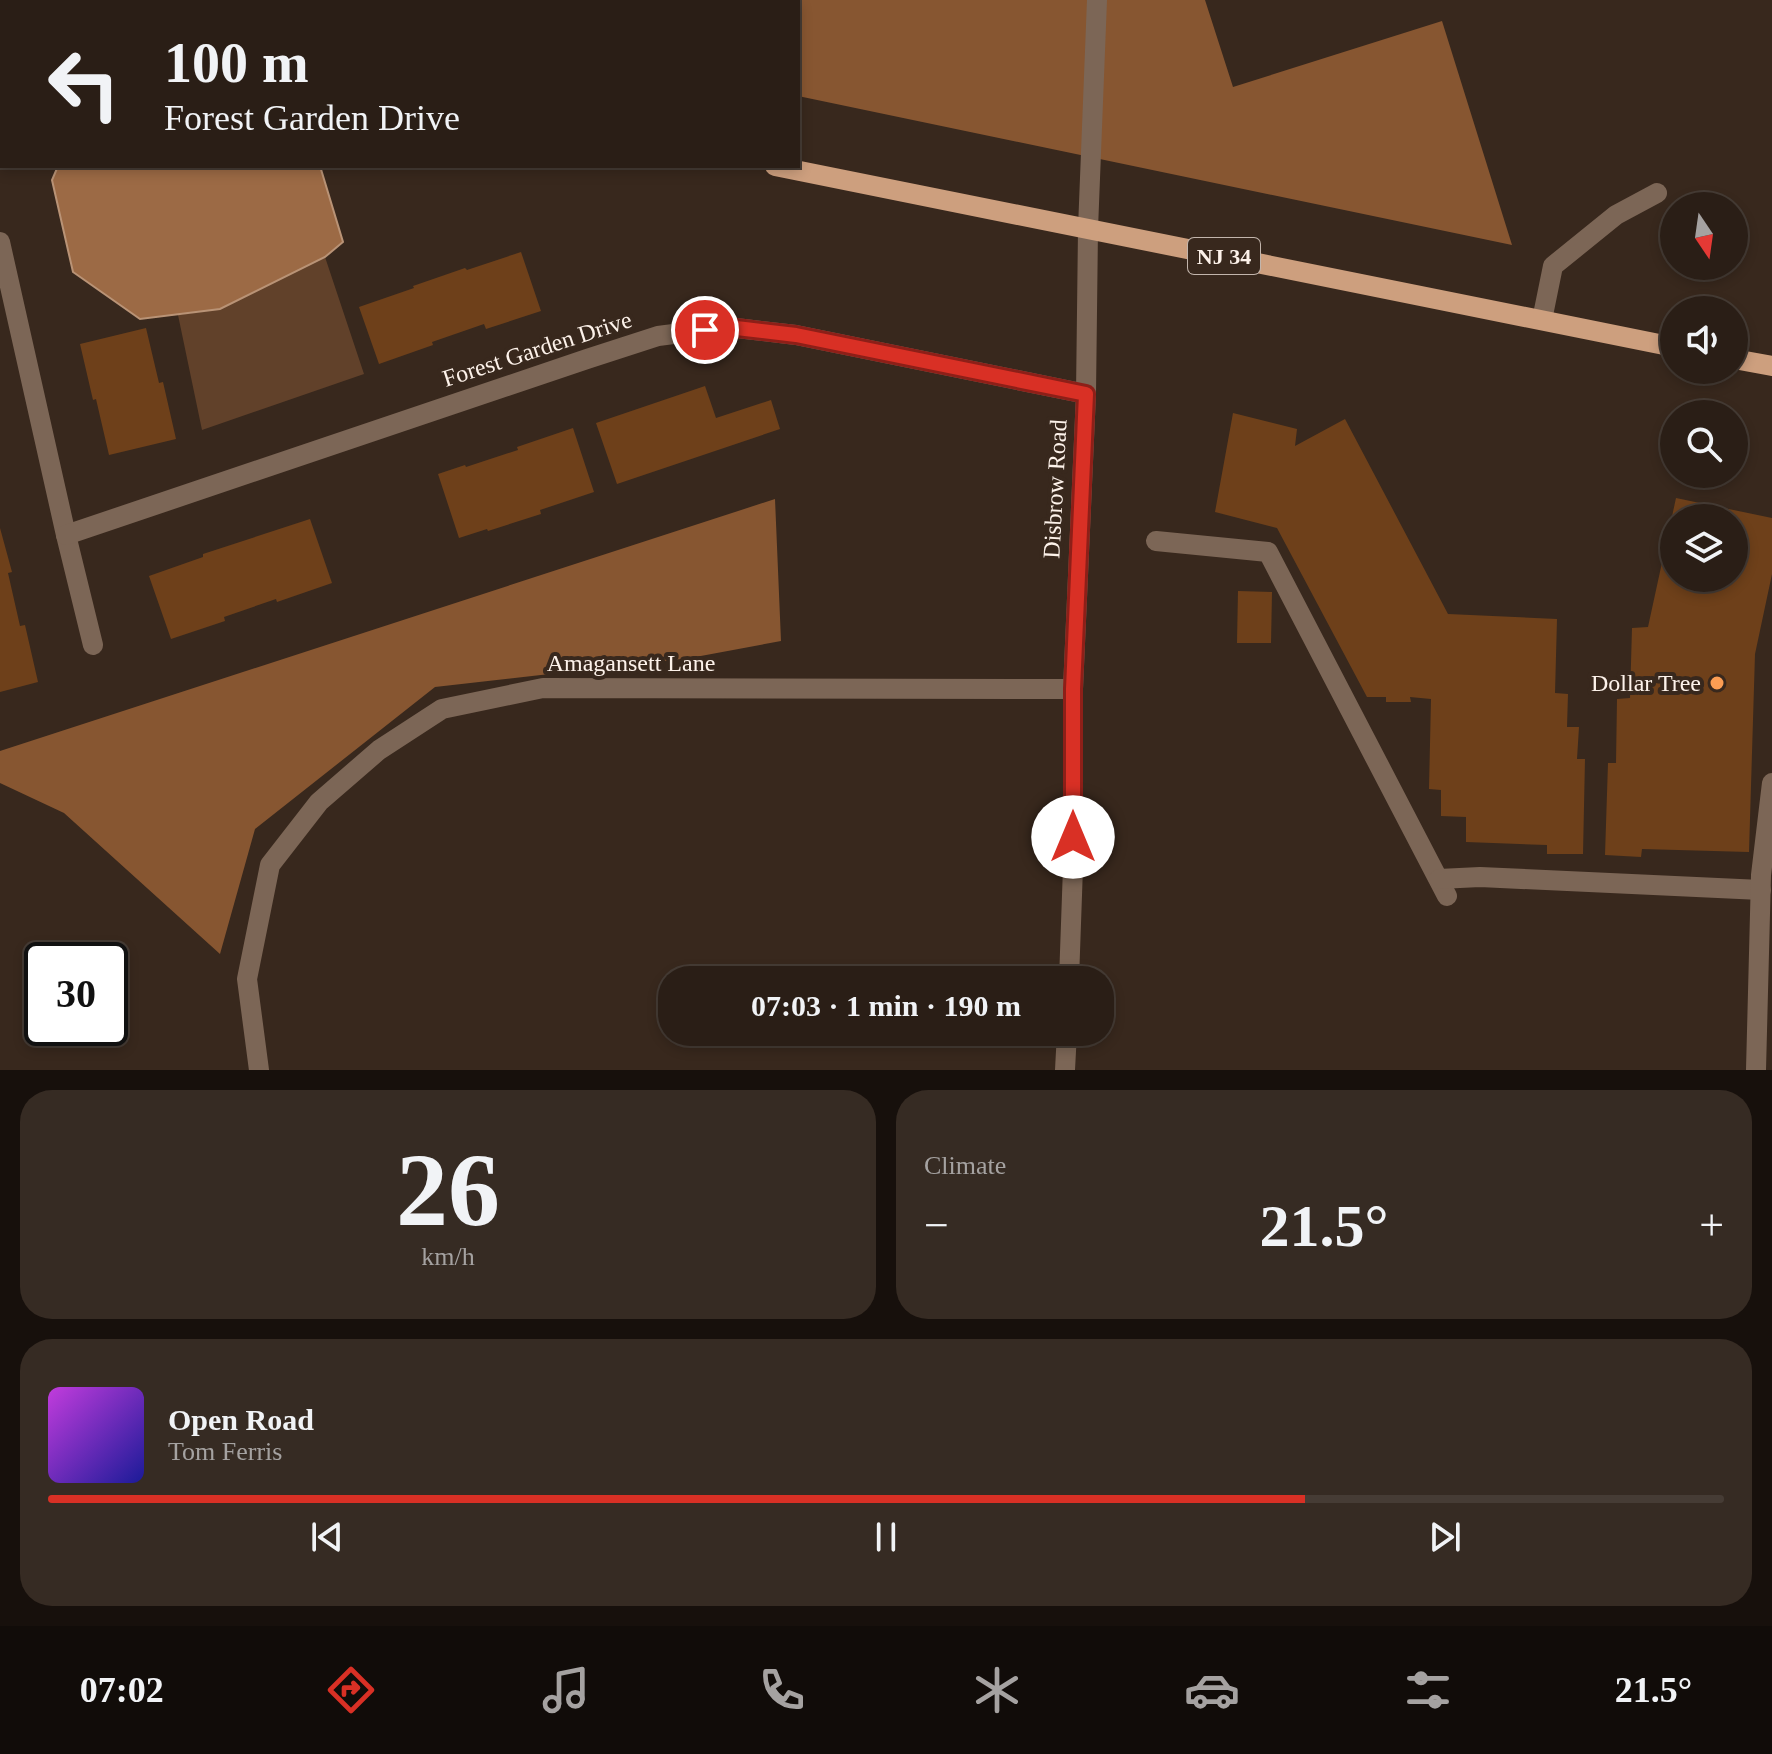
<!DOCTYPE html>
<html lang="en">
<head>
<meta charset="utf-8">
<style>
	body { margin:0; font-family:Georgia,serif; background:#362b23; color:#f1f3f6; height:100vh; display:flex; flex-direction:column; font-size:30px; white-space:nowrap }
	* { box-sizing:border-box; margin:0 }
	p { font-size:26px; color:#a5a2a1 }
	.icon { flex:none; width:44px; height:44px; fill:none; stroke:currentColor; stroke-width:2; stroke-linecap:round; stroke-linejoin:round }
	.map { position:relative; height:1070px; overflow:hidden }
	.details { display:flex; flex-direction:column; gap:20px; padding:20px; background:#17100c; flex:1 }
	.details>* { flex:none }
	.top-card { position:absolute; left:0px; top:0px; width:800px; height:168px; box-shadow:0 4px 12px #0003,0 0 0 2px #463c35; background:#2a1e16; color:#f1f3f6; overflow:hidden }
	.needle { width:52px; rotate:167deg }
	.buttons { position:absolute; left:1660px; top:192px; display:grid; gap:16px }
	.buttons a { display:grid; place-items:center; width:88px; height:88px; border-radius:50%; background:#2a1e16; box-shadow:0 4px 12px #0003,0 0 0 2px #463c35; font-size:40px }
	.speed { position:absolute; left:24px; top:942px; display:flex; gap:16px; font-size:40px; font-weight:700; text-align:center }
	.speed>* { display:grid; place-content:center; width:104px; height:104px; border-radius:50%; background:#2a1e16; box-shadow:0 4px 12px #0003,0 0 0 2px #463c35; line-height:1 }
	.speed .limit { border:4px solid #111; border-radius:12px; background:#fff; color:#111 }
	.pin { position:absolute; display:grid; place-items:center; width:68px; height:68px; color:#fff; margin:-34px; border:4px solid #fff; border-radius:50%; box-shadow:0 2px 8px #0007 }
	.me { position:absolute; width:88px; margin:-44px; rotate:0deg; stroke-linejoin:round; filter:drop-shadow(0 0 6px #0008) }
	.turn { display:flex; align-items:center; gap:28px; height:168px; padding:0 32px; font-size:36px }
	.turn .icon { width:104px; height:104px; stroke-width:2.5 }
	.turn b { display:block; font-size:56px; line-height:68px }
	.big { font-size:60px; font-weight:800; line-height:1.1 }
	.details .card { flex:1; display:flex; flex-direction:column; justify-content:center; gap:12px; min-width:0; padding:0 28px; border-radius:32px; background:#362b23 }
	.details .dial { align-items:center; gap:0 }
	.dial b { font-size:104px; line-height:1 }
	.song { display:flex; align-items:center; gap:24px }
	.cover { width:96px; height:96px; border-radius:12px; background:linear-gradient(135deg,hsl(290 70% 55%),hsl(240 70% 35%)) }
	.played { height:8px; border-radius:4px; background:linear-gradient(90deg,#d93025 75%,#463c35 75%) }
	.keys { display:flex; justify-content:space-around; direction:ltr }
	.heat { display:flex; justify-content:space-between; align-items:center; font-size:44px; direction:ltr }
	.details .tiles { flex:1; display:grid; gap:20px; grid-template-columns:1fr 1fr }
	.card:last-child { grid-column:span 2 }
	.trip { position:absolute; left:658px; top:966px; width:456px; height:80px; border-radius:32px; background:#2a1e16; box-shadow:0 4px 12px #0003,0 0 0 2px #463c35; font-weight:800; line-height:80px; text-align:center }
	.tabs { display:flex; height:128px; justify-content:space-around; align-items:center; background:#110c09; color:#a5a2a1 }
	.tabs .icon { width:56px; height:56px }
	.tabs .active { color:#d93025 }
	.tabs b { font-size:36px; color:#f1f3f6 }
	.map>svg:first-child { display:block }
</style>
</head>
<body>
<div class="map">
<svg width="1772" height="1070" viewBox="0 0 1772 1070">
	<rect width="100%" height="100%" fill="#38281d"/>
	<polygon fill="#61412a" points="325,257 364,374 202,430 178,315 220,309"/>
	<g fill="#875631">
		<polygon points="334,0 1205,0 1233,87 1442,21 1512,245 798,96 798,2 344,2"/>
		<polygon points="775,499 781,641 690,658 435,687 255,829 220,954 64,813 0,783 0,751"/>
	</g>
	<polygon fill="#9c6a45" stroke="#b99376" stroke-width="2" points="58,166 320,166 343,242 325,257 220,309 140,319 73,272 52,180"/>
	<g fill="#6e401a" fill-rule="evenodd">
		<polygon points="521,252 541,311 486,329 484,324 432,342 433,345 379,364 359,307 414,288 413,286 465,268 467,270"/>
		<polygon points="146,328 159,383 163,382 176,439 109,455 96,399 93,400 80,344"/>
		<polygon points="705,386 716,418 771,400 780,429 617,484 596,423"/>
		<polygon points="1233,413 1297,429 1295,446 1345,419 1448,614 1557,619 1555,693 1568,694 1567,727 1579,727 1577,759 1585,759 1583,854 1547,854 1547,845 1466,842 1466,817 1441,816 1441,790 1429,789 1431,699 1410,697 1411,702 1386,702 1386,697 1367,697 1277,528 1215,512"/>
		<polygon points="573,428 594,492 540,510 541,514 488,531 487,529 459,538 438,474 465,465 466,467 518,450 517,447"/>
		<path d="M1676,498L1772,518V574L1755,654L1749,852L1642,849L1641,857L1605,855L1608,763H1616L1617,699L1630,698L1632,628L1648,627ZM1674,518H1734V578H1674Z"/>
		<polygon points="310,519 332,583 277,602 276,599 224,617 225,621 171,639 149,576 203,557 203,554"/>
		<polygon points="0,528 12,572 8,573 20,626 25,625 38,682 0,692"/>
		<polygon points="1238,591 1272,592 1271,643 1237,643"/>
	</g>
	<g fill="none" stroke-linecap="round" stroke-linejoin="round">
		<g stroke="#7c6656" stroke-width="20">
			<polyline points="0,242 66,535 93,645"/>
			<polyline points="1542,320 1553,266 1616,215 1657,193"/>
			<polyline points="66,535 587,359 658,336 728,327 796,335 1086,394"/>
			<polyline points="1156,541 1268,552 1447,896"/>
			<polyline points="1439,879 1480,877 1761,890"/>
			<polyline points="1069,980 1073,867 1073,689 1086,394 1088,229 1097,0"/>
			<polyline points="259,1070 247,979 270,865 319,802 379,750 442,709 543,688 1073,689"/>
			<polyline points="1065,1070 1067,1032"/>
			<polyline points="1756,1070 1761,875 1772,783"/>
		</g>
		<g stroke="#cd9f7e" stroke-width="20">
			<polyline points="0,14 2,14"/>
			<polyline points="775,166 1674,347"/>
			<polyline points="1734,359 1772,366"/>
		</g>
	</g>
	<g fill="none" stroke-linecap="round" stroke-linejoin="round">
		<defs>
			<polyline id="route" points="705,330 728,327 796,335 1086,394 1073,689 1073,837"/>
		</defs>
		<use href="#route" stroke="#8d1f18" stroke-width="20"/>
		<use href="#route" stroke="#d93025" stroke-width="14"/>
	</g>
	<circle fill="#fc9d53" stroke="#38281d" stroke-width="3" cx="1717" cy="683" r="8"/>
	<g text-anchor="middle" stroke-width="8" stroke-linejoin="round" paint-order="stroke">
		<rect fill="#38281d" stroke="#c2b5ac" stroke-width="2" x="1188" y="238" width="72" height="36" rx="6"/>
		<g font-size="22" font-weight="bold" fill="#fdf2ea">
			<text x="1224" y="264">NJ 34</text>
		</g>
		<g font-size="24" fill="#fdf2ea" stroke="#38281d">
			<text transform="translate(537 349) rotate(-18)" y="8">Forest Garden Drive</text>
			<text transform="translate(1055 489) rotate(-87)" y="8">Disbrow Road</text>
			<text x="631" y="671">Amagansett Lane</text>
		</g>
		<g font-size="24" fill="#fdf2ea" stroke="#38281d" text-anchor="end">
			<text x="1701" y="691">Dollar Tree</text>
		</g>
	</g>
</svg>
<div class="buttons">
<a><svg class="needle" viewBox="-14 -14 28 28"><path d="M0-13l5 13h-10z" fill="#e53935"/><path d="M0 13l5-13h-10z" fill="#a5a2a1"/></svg></a>
<a><svg class="icon" aria-label="sound" viewBox="0 0 24 24"><path d="M4 9h4l5-4v14l-5-4H4zM17 9q2 3 0 6"/></svg></a>
<a><svg class="icon" aria-label="search" viewBox="0 0 24 24"><circle cx="10" cy="10" r="6"/><path d="M15 15l6 6"/></svg></a>
<a><svg class="icon" aria-label="layers" viewBox="0 0 24 24"><path d="M12 4l9 5-9 5-9-5zM3 14l9 5 9-5"/></svg></a>
</div>
<div class="speed"><div class="limit">30</div></div>
<div class="pin" style="left:705px;top:330px;background:#d93025"><svg class="icon" aria-label="arrive" viewBox="0 0 24 24"><path d="M6 21V4h12l-3 4 3 4H6"/></svg></div>
<svg class="me" style="left:1073px;top:837px" viewBox="-20 -20 40 40"><circle r="19" fill="#fff"/><path d="M0-13L10 11 0 6-10 11z" fill="#d93025"/></svg>
<div class="trip">07:03 · 1 min · 190 m</div>
<div class="top-card">
<div class="turn"><svg class="icon" aria-label="left" viewBox="0 0 24 24"><path d="M17 20v-9H6M10 6l-5 5 5 5"/></svg><div><b>100 m</b>Forest Garden Drive</div></div>
</div>
</div>
<section class="details">
<div class="tiles">
<div class="card dial"><b>26</b><p>km/h</p></div>
<div class="card"><p>Climate</p>
<div class="heat"><a>−</a><b class="big">21.5°</b><a>+</a></div>
</div>
<div class="card">
<div class="song"><i class="cover"></i><div><b>Open Road</b><p>Tom Ferris</p></div></div>
<div class="played"></div>
<div class="keys"><svg class="icon" aria-label="previous" viewBox="0 0 24 24"><path d="M18 5L8 12l10 7zM5 5v14"/></svg><svg class="icon" aria-label="pause" viewBox="0 0 24 24"><path d="M8 5v14M16 5v14"/></svg><svg class="icon" aria-label="next" viewBox="0 0 24 24"><path d="M6 5l10 7-10 7zM19 5v14"/></svg></div>
</div>
</div>
</section>
<nav class="tabs">
<b>07:02</b>
<svg class="icon active" aria-label="directions" viewBox="0 0 24 24"><path d="M12 3l9 9-9 9-9-9zM9 14v-3h6M13 9l2 2-2 2"/></svg>
<svg class="icon" aria-label="music" viewBox="0 0 24 24"><path d="M9 18V5l10-2v13"/><circle cx="6" cy="18" r="3"/><circle cx="16" cy="16" r="3"/></svg>
<svg class="icon" aria-label="phone" viewBox="0 0 24 24"><path d="M5 4h4l2 5-3 2q2 4 5 5l2-3 5 2v4C11 20 4 13 5 4z"/></svg>
<svg class="icon" aria-label="climate" viewBox="0 0 24 24"><path d="M12 3v18M4 7l16 10M4 17L20 7"/></svg>
<svg class="icon" aria-label="car" viewBox="0 0 24 24"><path d="M5 17H2v-5l4-1 3-4h7l3 4 3 1v5h-3M9 17h6M6 11h13"/><circle cx="7" cy="17" r="2"/><circle cx="17" cy="17" r="2"/></svg>
<svg class="icon" aria-label="filters" viewBox="0 0 24 24"><path d="M4 7h16M4 17h16"/><circle cx="9" cy="7" r="2"/><circle cx="15" cy="17" r="2"/></svg>
<b>21.5°</b>
</nav>
</body>
</html>
